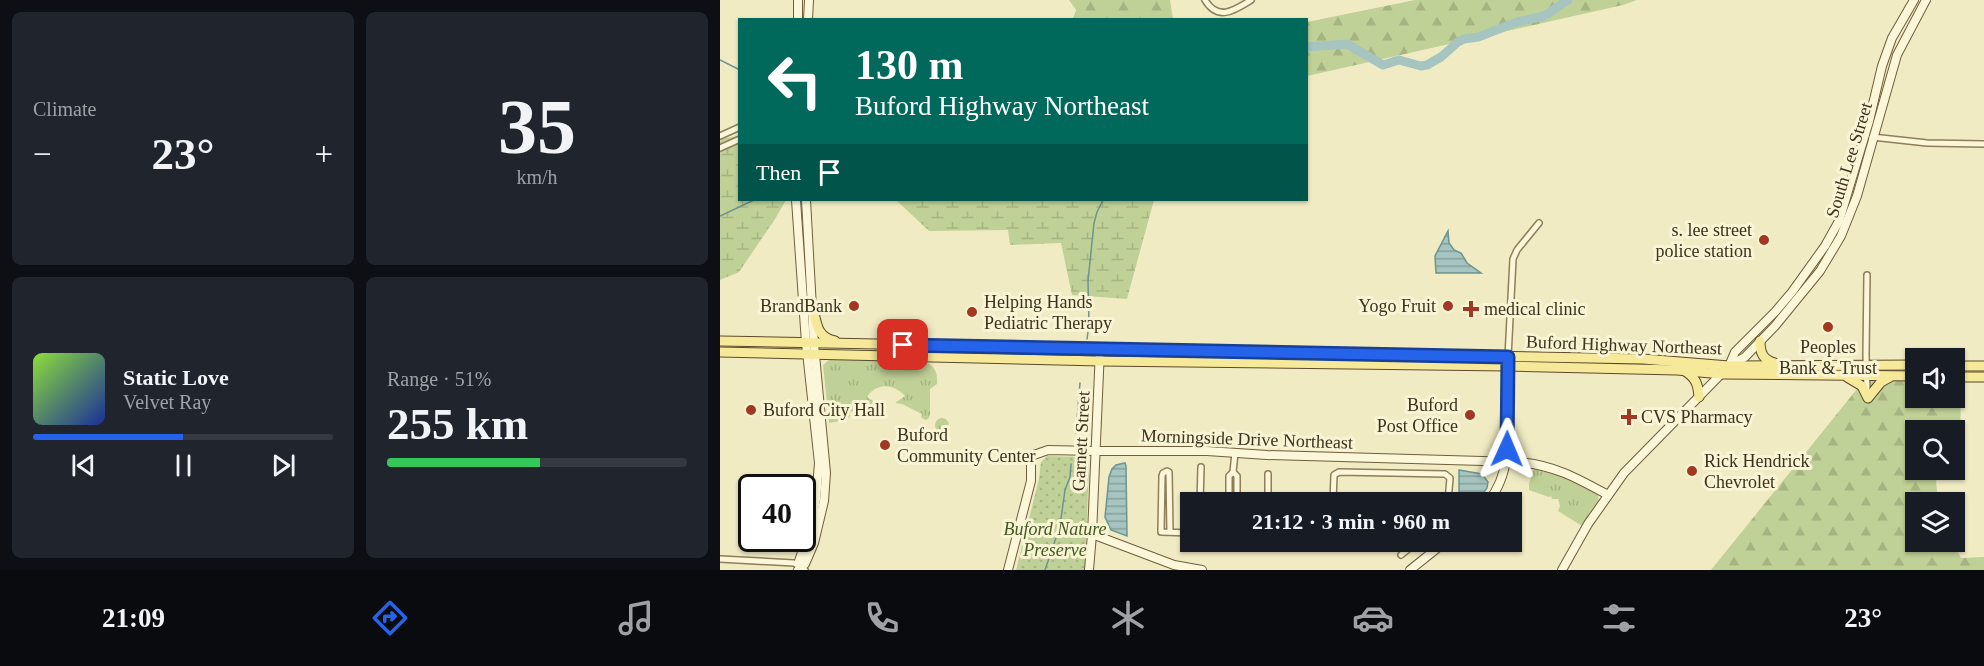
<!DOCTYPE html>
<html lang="en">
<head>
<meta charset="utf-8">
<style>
	body { margin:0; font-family:"Times New Roman",serif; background:#20242c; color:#f1f3f6; height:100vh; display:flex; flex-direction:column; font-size:22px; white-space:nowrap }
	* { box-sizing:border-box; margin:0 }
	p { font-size:20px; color:#9ea1a6 }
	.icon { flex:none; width:33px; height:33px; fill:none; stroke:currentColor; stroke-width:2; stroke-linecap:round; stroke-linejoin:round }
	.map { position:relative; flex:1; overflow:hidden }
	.details { display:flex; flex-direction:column; gap:12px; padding:12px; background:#0d0f14; width:720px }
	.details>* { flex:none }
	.guide { position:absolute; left:18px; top:18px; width:570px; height:183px; border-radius:0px; box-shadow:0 2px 4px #0004; background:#00695c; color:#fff; overflow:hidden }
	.controls { position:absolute; left:1185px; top:348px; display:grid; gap:12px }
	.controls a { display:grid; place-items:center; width:60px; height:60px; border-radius:0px; background:#171b24; box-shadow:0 2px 4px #0004; font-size:30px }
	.speed { position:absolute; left:18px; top:474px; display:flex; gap:12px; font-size:30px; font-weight:700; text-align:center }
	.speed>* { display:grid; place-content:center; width:78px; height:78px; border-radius:50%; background:#171b24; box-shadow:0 2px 4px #0004; line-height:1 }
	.speed .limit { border:3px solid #111; border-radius:9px; background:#fff; color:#111 }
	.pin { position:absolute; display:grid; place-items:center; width:51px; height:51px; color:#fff; margin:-26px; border-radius:12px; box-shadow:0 3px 9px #0006 }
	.me { position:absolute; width:66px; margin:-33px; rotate:1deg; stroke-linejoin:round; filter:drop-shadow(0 0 4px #0008) }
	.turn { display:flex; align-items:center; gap:21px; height:126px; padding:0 18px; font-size:27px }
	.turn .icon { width:78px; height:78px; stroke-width:2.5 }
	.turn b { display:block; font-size:42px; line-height:51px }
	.then { display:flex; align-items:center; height:57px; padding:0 18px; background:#0003; gap:12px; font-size:22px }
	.big { font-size:45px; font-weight:600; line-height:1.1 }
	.details .widget { flex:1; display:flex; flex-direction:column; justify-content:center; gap:9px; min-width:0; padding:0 21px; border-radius:9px; background:#20242c }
	.details .dial { align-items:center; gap:0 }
	.dial b { font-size:78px; line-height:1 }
	.song { display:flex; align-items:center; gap:18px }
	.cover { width:72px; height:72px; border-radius:9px; background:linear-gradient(135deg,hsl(90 70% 55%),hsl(230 70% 35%)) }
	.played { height:6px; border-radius:3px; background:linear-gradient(90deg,#2563eb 50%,#363941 50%) }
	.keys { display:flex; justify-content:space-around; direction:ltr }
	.heat { display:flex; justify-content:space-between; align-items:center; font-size:33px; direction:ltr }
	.charge { height:9px; border-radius:4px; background:linear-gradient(90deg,#34c759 51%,#363941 0) }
	.details .tiles { flex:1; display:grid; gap:12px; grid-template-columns:repeat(2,1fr) }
	.trip { position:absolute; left:460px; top:492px; width:342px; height:60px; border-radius:0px; background:#171b24; box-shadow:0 2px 4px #0004; font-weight:600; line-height:60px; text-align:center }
	.tab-bar { display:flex; height:96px; justify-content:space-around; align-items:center; background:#090b0e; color:#9ea1a6 }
	.tab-bar .icon { width:42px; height:42px }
	.tab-bar .current { color:#2563eb }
	.tab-bar b { font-size:27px; color:#f1f3f6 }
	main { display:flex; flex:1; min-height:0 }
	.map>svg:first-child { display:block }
</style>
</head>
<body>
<main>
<section class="details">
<div class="tiles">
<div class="widget"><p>Climate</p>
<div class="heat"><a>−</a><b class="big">23°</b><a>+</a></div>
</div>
<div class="widget dial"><b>35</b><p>km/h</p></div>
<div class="widget">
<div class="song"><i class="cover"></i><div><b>Static Love</b><p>Velvet Ray</p></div></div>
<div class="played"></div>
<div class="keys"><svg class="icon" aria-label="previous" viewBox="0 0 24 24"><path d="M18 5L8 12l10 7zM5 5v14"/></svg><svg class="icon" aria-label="pause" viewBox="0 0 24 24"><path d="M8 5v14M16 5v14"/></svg><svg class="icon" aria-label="next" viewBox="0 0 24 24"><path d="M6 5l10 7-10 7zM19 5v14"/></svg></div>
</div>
<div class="widget"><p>Range · 51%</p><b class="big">255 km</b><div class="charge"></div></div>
</div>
</section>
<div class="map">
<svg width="1264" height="570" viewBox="0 0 1264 570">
	<defs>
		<pattern id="grass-tufts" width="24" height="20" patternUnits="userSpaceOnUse" patternTransform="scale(1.5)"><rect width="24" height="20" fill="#c0d197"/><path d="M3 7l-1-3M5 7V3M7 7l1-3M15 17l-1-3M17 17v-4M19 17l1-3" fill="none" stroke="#a6b482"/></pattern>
		<pattern id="forest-firs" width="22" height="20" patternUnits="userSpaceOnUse" patternTransform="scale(1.5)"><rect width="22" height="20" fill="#c0d197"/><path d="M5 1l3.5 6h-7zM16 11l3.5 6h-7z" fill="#a6b482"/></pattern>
		<pattern id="wetland-marsh" width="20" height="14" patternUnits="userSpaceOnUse" patternTransform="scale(1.5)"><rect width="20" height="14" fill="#c0d197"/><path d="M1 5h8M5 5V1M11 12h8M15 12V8" fill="none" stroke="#a6b482"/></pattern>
		<pattern id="park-dots" width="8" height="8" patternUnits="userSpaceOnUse" patternTransform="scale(1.5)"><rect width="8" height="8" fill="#c0d197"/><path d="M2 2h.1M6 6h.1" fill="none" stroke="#a6b482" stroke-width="1.8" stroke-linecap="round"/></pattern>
		<pattern id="water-rules" width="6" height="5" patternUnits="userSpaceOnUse" patternTransform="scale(1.5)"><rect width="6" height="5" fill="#a6c4c0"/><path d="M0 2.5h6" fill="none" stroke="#88a09b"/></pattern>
	</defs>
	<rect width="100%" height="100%" fill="#f1ebc4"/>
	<g fill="url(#grass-tufts)">
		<polygon points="455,355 587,357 587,358 573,360 440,357"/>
		<path d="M116,359L201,361C214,364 218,371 217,384L210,389V415L208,419L205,420L201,417L202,414L182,404L175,403L185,396C174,384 157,382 147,397L156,403L139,407L129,413L130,416L127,420L109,423L103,365L109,360Z"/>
		<circle cx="222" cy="425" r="7"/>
		<polygon points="814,469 848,478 878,495 879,502 864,526 862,526 838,511 840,506 838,499 832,499 831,496 829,497 809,490 809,483"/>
	</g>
	<g fill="url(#forest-firs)">
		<polygon points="349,0 450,0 453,19 353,19 356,10"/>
		<polygon points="695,0 917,0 903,5 587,76 587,22"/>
		<polygon points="1149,374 1195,375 1196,398 1234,398 1235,376 1241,376 1240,458 1235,463 1234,430 1196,430 1196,470 1228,470 1216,481 1218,502 1196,502 1196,542 1232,542 1241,558 1264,557 1264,570 991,570"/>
	</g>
	<g fill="url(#wetland-marsh)">
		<polygon points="19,136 20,200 66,200 55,219 19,272 0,280 0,139"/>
		<polygon points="176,200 434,200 407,299 352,295 341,243 290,245 288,230 209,231"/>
	</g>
	<polygon fill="url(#park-dots)" points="327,456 363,457 369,464 365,570 296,570 319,479 321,462"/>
	<g fill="url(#water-rules)" stroke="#6c9490" stroke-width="1.5">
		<polygon points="728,231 729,243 734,250 741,253 747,263 761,273 716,273 715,256"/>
		<polygon points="405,463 406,466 407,536 391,530 385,517 389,477 392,469 396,465"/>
		<polygon points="739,470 762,474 768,482 767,488 757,502 739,502"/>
	</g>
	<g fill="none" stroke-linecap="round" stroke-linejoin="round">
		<g stroke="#6c9490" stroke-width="1.5">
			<polyline points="0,60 20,70"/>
			<polyline points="0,216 34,200"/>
			<polyline points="367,339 369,325 368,281 374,223 377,212 383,200"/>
			<polyline points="356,433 360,383"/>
			<polyline points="325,570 340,526 345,490 350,477 351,464"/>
		</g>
		<polyline stroke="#a6c4c0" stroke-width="9" points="586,47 627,44 663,65 679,60 701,66 707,65 721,57 738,42 744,39 758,37 797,22 824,16 848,0"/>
		<defs>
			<g id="street">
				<path d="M485,0C498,22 515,10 531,0"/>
				<polyline points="0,136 20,127"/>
				<polyline points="1152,137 1207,143 1264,144"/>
				<polyline points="0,148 20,139"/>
				<polyline points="1147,275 1146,355 1147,391"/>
				<polyline points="788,357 793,259 797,250 819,223"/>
				<polyline points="513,472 517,476 517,502"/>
				<polyline points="575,501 582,501"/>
				<polyline points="688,501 728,502"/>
				<polyline points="480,502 481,467"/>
				<polyline points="509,502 509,476 513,472 515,453"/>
				<polyline points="548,502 548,474"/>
				<polyline points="613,502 614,475 619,472 725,474 730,478 728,502"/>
				<polyline points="644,502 647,500 688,500"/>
				<polyline points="450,532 449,472 447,471 443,473 442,476 441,532 471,533"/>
				<polyline points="681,555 697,542"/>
				<polyline points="0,559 74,563 85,570"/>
			</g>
			<g id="secondary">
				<polyline points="78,20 78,0"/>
				<polyline points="88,20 89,0"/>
				<polyline points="76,200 86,343 99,463 96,499 92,523 79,561 80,567"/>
				<polyline points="1009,366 1015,352 1055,312 1072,292 1105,246 1119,221 1149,121 1162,66 1172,38 1194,0"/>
				<path d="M768,502C800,463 783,408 788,361"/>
				<polyline points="372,534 454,565 482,570"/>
				<polyline points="78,570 85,564 94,543 104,501 106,473 94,344 86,200"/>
				<path d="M288,570L311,481V456L328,450L375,451H487L547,455L798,462C834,465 857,478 888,495"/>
				<polyline points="369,570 372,534 380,349"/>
				<polyline points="690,570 725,542"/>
				<polyline points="842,570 868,524 904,473 1009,366 1025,357 1055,326 1100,271 1121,236 1137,196 1177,55 1206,0"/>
			</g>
			<g id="primary">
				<path d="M94,313C97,327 99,338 115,341"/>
				<polyline points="0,341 923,359 1009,366 1196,365"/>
				<path d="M1040,341C1040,353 1043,360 1055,363"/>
				<polyline points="0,352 380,361 787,366 957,370 1002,374 1196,376"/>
				<polyline points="1234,366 1264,366"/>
				<path d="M965,371C976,378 978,384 979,397"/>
				<polyline points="1127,377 1142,386 1148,398 1161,382 1170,377"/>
				<polyline points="1234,377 1264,377"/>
			</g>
		</defs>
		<use href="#street" stroke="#8e7e59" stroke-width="8"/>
		<use href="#secondary" stroke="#705e3c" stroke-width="10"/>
		<use href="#primary" stroke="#5b4a2d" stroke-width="11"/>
		<use href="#street" stroke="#fbf7d8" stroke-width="5"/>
		<use href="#secondary" stroke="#fbf7d8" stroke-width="8"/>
		<use href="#primary" stroke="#f7e99a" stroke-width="9"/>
	</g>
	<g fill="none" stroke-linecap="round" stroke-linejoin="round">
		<defs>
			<polyline id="route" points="183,345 788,357 787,449"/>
		</defs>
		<use href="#route" stroke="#184099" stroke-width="15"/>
		<use href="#route" stroke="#2563eb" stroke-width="10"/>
	</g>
	<g fill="#a23824" stroke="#f8f4d4" stroke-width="2">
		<circle cx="1044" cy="240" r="6"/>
		<circle cx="134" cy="306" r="6"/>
		<circle cx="728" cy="306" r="6"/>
		<path d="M748 300h6v6h6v6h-6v6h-6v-6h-6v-6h6z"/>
		<circle cx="252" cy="312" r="6"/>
		<circle cx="1108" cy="327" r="6"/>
		<circle cx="31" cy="410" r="6"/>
		<circle cx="750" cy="415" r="6"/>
		<path d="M906 408h6v6h6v6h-6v6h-6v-6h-6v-6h6z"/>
		<circle cx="165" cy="445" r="6"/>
		<circle cx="972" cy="471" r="6"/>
	</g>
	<g text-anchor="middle" stroke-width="6" stroke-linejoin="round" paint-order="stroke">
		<g font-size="18" fill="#3d321e" stroke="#f8f4d4">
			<text transform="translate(1129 160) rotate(-73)" y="6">South Lee Street</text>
			<text transform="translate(904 345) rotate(2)" y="6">Buford Highway Northeast</text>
			<text transform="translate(527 439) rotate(2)" y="6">Morningside Drive Northeast</text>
			<text transform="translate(361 441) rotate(-87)" y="6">Garnett Street</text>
		</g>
		<g font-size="18" fill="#3d321e" stroke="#f8f4d4" text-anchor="start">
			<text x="1032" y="236" text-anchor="end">s. lee street<tspan x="1032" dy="21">police station</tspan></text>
			<text x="264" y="308">Helping Hands<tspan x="264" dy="21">Pediatric Therapy</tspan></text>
			<text x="122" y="312" text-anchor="end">BrandBank</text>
			<text x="716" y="312" text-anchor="end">Yogo Fruit</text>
			<text x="764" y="315">medical clinic</text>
			<text x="1108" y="353" text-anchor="middle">Peoples<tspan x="1108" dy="21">Bank &amp; Trust</tspan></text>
			<text x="738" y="411" text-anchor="end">Buford<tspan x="738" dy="21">Post Office</tspan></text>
			<text x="43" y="416">Buford City Hall</text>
			<text x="921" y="423">CVS Pharmacy</text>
			<text x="177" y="441">Buford<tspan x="177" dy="21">Community Center</tspan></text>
			<text x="984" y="467">Rick Hendrick<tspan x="984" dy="21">Chevrolet</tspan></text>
		</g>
		<g font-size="18" font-style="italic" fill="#435b23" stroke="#f8f4d4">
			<text x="335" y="535">Buford Nature<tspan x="335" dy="21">Preserve</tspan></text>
		</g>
	</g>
</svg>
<div class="controls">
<a><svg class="icon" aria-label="sound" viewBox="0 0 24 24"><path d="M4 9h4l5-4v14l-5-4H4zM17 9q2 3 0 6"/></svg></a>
<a><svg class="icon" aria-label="search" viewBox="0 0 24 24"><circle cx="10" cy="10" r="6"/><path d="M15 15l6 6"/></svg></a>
<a><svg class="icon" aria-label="layers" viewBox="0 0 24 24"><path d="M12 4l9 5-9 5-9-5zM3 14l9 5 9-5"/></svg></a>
</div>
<div class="speed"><div class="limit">40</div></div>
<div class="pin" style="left:183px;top:345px;background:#d93025"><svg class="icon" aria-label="arrive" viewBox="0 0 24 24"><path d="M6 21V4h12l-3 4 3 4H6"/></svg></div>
<svg class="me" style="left:787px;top:449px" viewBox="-20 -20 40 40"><path d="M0-17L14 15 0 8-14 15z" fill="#2563eb" stroke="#fff" stroke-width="4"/></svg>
<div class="trip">21:12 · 3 min · 960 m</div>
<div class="guide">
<div class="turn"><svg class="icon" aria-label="left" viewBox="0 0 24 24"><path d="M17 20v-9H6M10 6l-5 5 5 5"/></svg><div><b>130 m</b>Buford Highway Northeast</div></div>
<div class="then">Then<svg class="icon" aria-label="arrive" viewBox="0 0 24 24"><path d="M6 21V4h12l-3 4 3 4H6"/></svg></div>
</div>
</div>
</main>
<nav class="tab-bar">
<b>21:09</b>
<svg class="icon current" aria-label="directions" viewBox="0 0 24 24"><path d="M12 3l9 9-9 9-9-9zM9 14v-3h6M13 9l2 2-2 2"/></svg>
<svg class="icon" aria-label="music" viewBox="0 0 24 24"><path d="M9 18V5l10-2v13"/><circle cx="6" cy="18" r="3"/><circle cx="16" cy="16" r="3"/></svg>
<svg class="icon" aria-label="phone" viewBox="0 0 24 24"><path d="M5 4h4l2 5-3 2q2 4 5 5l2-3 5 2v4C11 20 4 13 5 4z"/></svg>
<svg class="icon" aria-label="climate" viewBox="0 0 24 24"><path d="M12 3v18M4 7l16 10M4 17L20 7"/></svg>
<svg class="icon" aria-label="car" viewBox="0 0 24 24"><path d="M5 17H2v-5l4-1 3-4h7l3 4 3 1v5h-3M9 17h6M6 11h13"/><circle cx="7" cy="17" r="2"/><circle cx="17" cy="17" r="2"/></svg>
<svg class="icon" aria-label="filters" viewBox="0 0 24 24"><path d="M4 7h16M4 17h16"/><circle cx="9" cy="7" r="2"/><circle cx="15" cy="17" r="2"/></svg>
<b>23°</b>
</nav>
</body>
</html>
